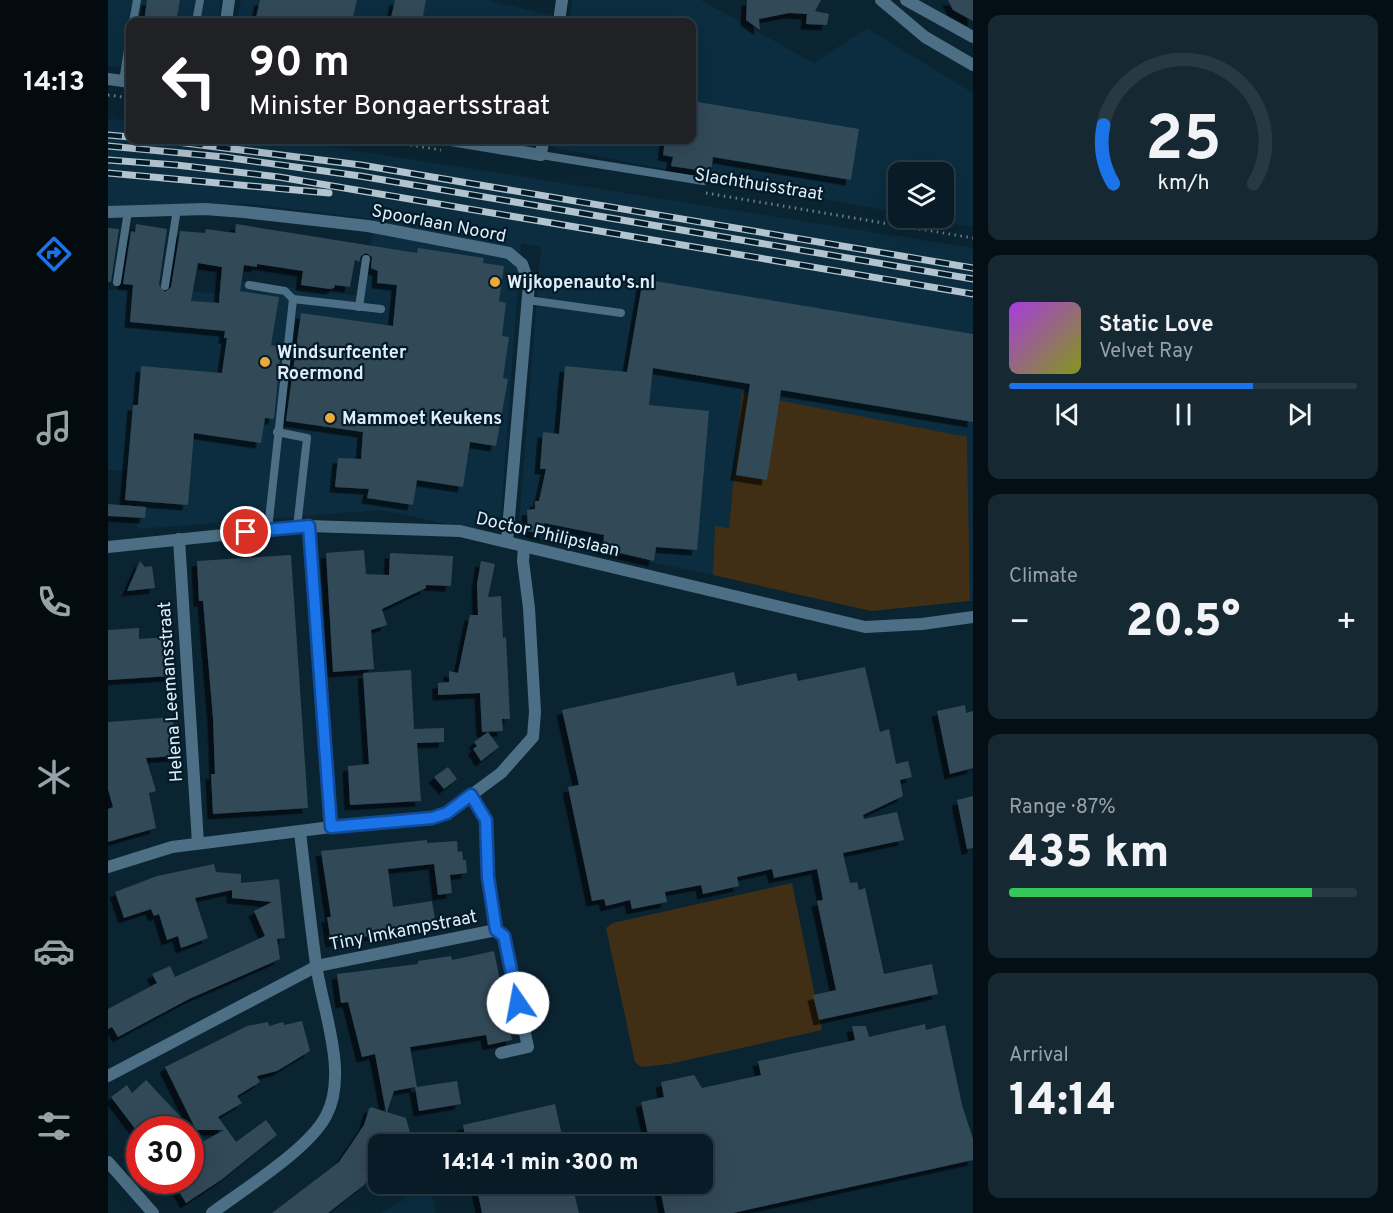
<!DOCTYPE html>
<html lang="en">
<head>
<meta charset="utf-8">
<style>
	body { margin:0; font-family:Overpass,sans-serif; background:#162832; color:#f1f3f6; height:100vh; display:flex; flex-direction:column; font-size:22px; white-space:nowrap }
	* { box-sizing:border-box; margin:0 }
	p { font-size:20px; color:#98a1a7 }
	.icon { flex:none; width:33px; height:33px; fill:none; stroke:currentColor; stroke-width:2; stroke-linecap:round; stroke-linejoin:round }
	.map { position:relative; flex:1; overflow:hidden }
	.drawer { display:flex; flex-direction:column; gap:15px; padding:15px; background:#040f15; width:420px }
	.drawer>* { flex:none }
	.banner { position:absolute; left:18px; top:18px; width:570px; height:126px; border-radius:12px; box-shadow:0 6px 24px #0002,0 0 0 2px #293943; background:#202124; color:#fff; overflow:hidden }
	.fabs { position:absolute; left:780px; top:162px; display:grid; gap:12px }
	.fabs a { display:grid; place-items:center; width:66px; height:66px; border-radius:12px; background:#081b26; box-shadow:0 6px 24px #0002,0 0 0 2px #293943; font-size:30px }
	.speed { position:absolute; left:18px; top:1116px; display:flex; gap:12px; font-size:30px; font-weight:700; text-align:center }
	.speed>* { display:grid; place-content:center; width:78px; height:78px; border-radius:50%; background:#081b26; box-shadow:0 6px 24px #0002,0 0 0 2px #293943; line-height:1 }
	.speed .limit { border:9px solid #d22; background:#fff; color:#111 }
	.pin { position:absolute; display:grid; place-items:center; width:51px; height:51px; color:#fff; margin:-26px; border:3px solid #fff; border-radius:50%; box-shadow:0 2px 6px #0007 }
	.me { position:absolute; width:66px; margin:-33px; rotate:348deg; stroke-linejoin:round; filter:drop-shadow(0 0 4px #0008) }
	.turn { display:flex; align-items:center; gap:21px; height:126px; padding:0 24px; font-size:27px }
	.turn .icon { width:78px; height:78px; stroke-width:2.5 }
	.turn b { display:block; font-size:42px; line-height:51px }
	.big { font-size:45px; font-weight:800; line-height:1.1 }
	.drawer .widget { flex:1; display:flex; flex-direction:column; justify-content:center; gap:9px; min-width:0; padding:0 21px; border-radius:12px; background:#162832 }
	.drawer .dial { align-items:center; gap:0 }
	.dial svg { height:156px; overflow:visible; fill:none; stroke:#293943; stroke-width:7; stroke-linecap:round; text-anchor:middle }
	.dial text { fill:#f1f3f6; stroke:none }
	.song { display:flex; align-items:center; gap:18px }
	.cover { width:72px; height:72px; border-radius:9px; background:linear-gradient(135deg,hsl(280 70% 55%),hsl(70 70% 35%)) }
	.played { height:6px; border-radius:3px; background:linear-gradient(90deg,#1a73e8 70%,#293943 70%) }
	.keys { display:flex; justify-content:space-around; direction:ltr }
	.heat { display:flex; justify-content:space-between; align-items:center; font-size:33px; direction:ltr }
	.charge { height:9px; border-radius:4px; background:linear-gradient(90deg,#34c759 87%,#293943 0) }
	.trip { position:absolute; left:260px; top:1134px; width:345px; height:60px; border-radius:12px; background:#081b26; box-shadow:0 6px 24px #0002,0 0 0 2px #293943; font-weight:800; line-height:60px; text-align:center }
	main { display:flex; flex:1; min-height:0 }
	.tab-bar { display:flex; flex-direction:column; width:108px; justify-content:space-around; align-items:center; background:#030b0f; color:#98a1a7 }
	.tab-bar .icon { width:42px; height:42px }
	.tab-bar .on { color:#1a73e8 }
	.tab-bar b { font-size:27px; color:#f1f3f6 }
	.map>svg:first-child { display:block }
</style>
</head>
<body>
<main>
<nav class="tab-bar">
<b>14:13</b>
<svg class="icon on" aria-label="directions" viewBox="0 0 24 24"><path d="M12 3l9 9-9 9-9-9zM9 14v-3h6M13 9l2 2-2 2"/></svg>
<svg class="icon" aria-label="music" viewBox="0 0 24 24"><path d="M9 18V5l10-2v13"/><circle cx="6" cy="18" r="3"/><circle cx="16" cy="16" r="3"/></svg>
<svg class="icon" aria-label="phone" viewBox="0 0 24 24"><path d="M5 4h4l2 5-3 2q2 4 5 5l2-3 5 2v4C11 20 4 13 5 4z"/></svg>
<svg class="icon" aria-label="climate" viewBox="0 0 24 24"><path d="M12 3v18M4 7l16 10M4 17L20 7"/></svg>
<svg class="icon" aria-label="car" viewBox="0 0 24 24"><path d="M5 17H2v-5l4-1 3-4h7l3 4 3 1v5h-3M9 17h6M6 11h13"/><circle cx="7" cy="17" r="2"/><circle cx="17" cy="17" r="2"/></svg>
<svg class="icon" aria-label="filters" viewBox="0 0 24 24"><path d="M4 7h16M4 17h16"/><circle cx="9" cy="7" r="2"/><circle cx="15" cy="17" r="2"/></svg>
</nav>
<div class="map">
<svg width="865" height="1213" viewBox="0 0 865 1213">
	<defs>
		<filter id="shadow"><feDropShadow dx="-5.5" dy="5.5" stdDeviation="0" flood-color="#0009"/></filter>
	</defs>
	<rect width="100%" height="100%" fill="#0b2432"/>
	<g fill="#0b2d3f">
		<polygon points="0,0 113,0 109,22 22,22 22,69 0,66"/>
		<polygon points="133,0 380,0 445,16 444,22 129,22"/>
		<polygon points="464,0 593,0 706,63 759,28 865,93 865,227 812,218 836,218 836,172 790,172 790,213 446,148 447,140 584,140 584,22 462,22"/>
		<polygon points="0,119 22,120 22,140 181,140 865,248 865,601 862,601 859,438 634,394 621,528 607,526 605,575 417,536 411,524 433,247 413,243 393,515 366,530 273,510 29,529 25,472 0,470 0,290 112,293 110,279 253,296 265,234 265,219 145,204 0,208"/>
		<polygon points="322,1184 328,1213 273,1213 316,1187"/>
	</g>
	<g fill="#402f14">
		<polygon points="634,393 859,437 862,601 763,611 605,575 607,526 621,528"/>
		<polygon points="684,883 714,1030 561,1064 533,1067 527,1062 498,928 505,923"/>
	</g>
	<g fill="#304959" fill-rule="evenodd" filter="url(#shadow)">
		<polygon points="39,0 72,0 68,22 36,22"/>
		<polygon points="152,0 249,0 244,22 147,22"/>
		<polygon points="287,0 318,0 314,22 282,22"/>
		<polygon points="639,0 713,0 707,11 721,14 719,25 698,24 699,14 681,13 651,19 652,30 638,20"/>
		<polygon points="840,0 865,0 865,21 845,10"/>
		<polygon points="584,101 751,129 743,180 605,157 603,172 563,166 565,157 555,155 557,140 584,140"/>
		<path d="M28,224L59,229L51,285L57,292L63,287L72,231L97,233L98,229L127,233L128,224L309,253L310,248L376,258L375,263L396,266L391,301L398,303L394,336L401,337L395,378L400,379L388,446L362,442L355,487L309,480L305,505L259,498L261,489L227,487L230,458L253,459L255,432L178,421L193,313L285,326L289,285L269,283L270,271L263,268L264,257L258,253L253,256L251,262L247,260L242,287L227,285L226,288L222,289L193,285L195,271L149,264V267L136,265L132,291L171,297L163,345L173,347L166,419L157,418L153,443L86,433L80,505L17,500L25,405H30L33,366L114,373L119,338H116L117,331L22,322L25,285L15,284L23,231L27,232ZM90,263L114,267L111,303L83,301Z"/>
		<polygon points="0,228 11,229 3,282 0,282"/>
		<polygon points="535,279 865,334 865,422 673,390 659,480 628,475 642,384 545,368 541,405 601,411 589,550 548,547 546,561 495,549 496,535 436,523 437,535 420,531 419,510 427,509 427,501 431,501 438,469 432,469 435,432 451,434 457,366 519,372"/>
		<polygon points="0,504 38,507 37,518 0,516"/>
		<polygon points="256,550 258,574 281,575 282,553 345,556 343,586 318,585 318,588 274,609 279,625 263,630 266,669 225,672 218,553"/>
		<polygon points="183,555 200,808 105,814 103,774 107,774 105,718 95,601 91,601 89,561"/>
		<polygon points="32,561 37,567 44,566 47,588 19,591"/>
		<polygon points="373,561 387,564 380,597 393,596 395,638 398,637 402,719 394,719 395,731 374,732 372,693 330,695 330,683 341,682 341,671 350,673 362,615 370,615 369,584"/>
		<polygon points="31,628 31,639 60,637 63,676 0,680 0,630"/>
		<polygon points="757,667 772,732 781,729 788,764 800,761 804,777 792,780 795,796 755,815 756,819 789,812 796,840 735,853 742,883 749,882 751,890 757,888 776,974 824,964 830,994 711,1020 705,995 728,990 709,901 715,900 709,869 666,878 664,869 629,877 631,886 595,894 593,885 557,892 559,902 524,909 522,900 498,906 496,899 484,901 460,787 471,785 454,710 626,672 629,686 688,673 690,681"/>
		<polygon points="303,670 306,729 336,728 336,742 309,743 313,801 242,805 240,766 261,764 255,673"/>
		<polygon points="857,705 858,713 865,711 865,768 842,774 829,711"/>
		<polygon points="65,717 68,756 38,758 48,791 41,793 48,828 0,842 0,809 5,807 0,789 0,722"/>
		<polygon points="380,732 391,747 373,761 365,749 369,746 366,742"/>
		<polygon points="340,767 349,779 336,789 326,777"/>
		<polygon points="865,796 865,848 859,849 849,800"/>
		<polygon points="319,840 319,843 349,841 350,852 354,851 355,860 358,860 359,873 342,875 344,893 330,895 326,864 280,869 285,907 324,901 328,925 223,942 219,917 223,917 213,851"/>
		<polygon points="106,864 108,872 133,874 133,883 171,879 177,938 169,939 172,959 81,999 10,1037 4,1027 0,1029 0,1009 49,983 44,974 62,966 67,977 157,936 146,911 164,902 124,898 124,890 87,898 100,938 73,948 70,936 59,940 51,914 46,916 43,909 16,918 7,892 49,876"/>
		<polygon points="386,951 404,1040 380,1045 378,1035 302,1047 309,1087 349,1081 353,1104 311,1111 307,1087 286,1091 279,1112 298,1118 305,1144 270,1144 270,1151 257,1170 264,1174 256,1185 220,1213 164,1213 231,1162 256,1125 261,1109 263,1107 278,1112 267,1054 254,1057 240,1002 233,1003 229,974 310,964 310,961 343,956 344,960"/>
		<polygon points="194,1021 202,1051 169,1071 149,1076 152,1082 129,1096 134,1103 110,1117 128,1142 158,1120 169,1135 113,1180 78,1203 64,1180 82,1180 82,1165 92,1159 85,1147 116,1130 88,1130 57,1067 139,1026 160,1022 161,1026 175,1022 176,1025"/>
		<polygon points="817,1024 818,1030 837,1025 854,1105 865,1139 865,1160 625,1213 557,1213 551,1184 594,1184 594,1144 542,1144 533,1102 556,1097 553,1082 586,1075 594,1088 653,1075 650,1061 747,1040 744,1026 758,1026 761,1037"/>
		<polygon points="38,1080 85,1130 28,1130 3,1097 19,1085 24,1093"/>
		<polygon points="447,1104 456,1144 359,1144 355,1125"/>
		<polygon points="368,1184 464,1184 471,1213 374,1213"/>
	</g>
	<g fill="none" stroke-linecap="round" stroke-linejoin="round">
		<g stroke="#6c808c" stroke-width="3" stroke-dasharray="1.5 4.5" stroke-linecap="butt">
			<polyline points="0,95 22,98"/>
			<polyline points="273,140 333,150"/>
			<polyline points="598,193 865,238"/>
		</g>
		<g stroke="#4d6f85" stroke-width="8">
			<polyline points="25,22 29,0"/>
			<polyline points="88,22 92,0"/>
			<polyline points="15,81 22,38"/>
			<polyline points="433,155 595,181"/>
			<polyline points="9,282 20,211"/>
			<polyline points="141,285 177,291 185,299"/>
			<polyline points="57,286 69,209"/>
			<polyline points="420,300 513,313"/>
			<polyline points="251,307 258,259"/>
			<polyline points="169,432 199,438 189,527"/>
			<polyline points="160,529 185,299 273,309"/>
		</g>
		<g stroke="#4d6f85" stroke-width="12">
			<polyline points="798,0 865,37"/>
			<polyline points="118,22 121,0"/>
			<polyline points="451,22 454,0"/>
			<polyline points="0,79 22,82"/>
			<polyline points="343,140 433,155 435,140"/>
			<polyline points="0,212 97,209 136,212 260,226 401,253 414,264 421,284 399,541"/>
			<polyline points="201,526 223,827"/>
			<polyline points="71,539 90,843"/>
			<polyline points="0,547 201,526 352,531 757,627 814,624 865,617"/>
			<polyline points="363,795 378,821 380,877 388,930 396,936 420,1047 393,1053"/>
			<polyline points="0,867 64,847 223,827 324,818 339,813 393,773 425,737 427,712 421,608 415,561 416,547"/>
			<polyline points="0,1076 209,966 388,930"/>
			<polyline points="0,1162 45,1213"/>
			<path d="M104,1213C136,1189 200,1150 218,1116C241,1074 214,1008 208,964C202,920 197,876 192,832"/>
		</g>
		<polyline stroke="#4d6f85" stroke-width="12" points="773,0 817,37 865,65"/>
		<defs>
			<g id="rail">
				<polyline points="0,135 22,137"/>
				<polyline points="53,140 253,165 865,268"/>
				<polyline points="0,146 116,157 252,176 865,279"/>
				<polyline points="0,160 68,165 171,177 865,294"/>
				<polyline points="0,173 221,193"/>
			</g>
		</defs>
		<use href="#rail" stroke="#b3c4cf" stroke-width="7"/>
		<use href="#rail" stroke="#031a28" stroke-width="4.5" stroke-dasharray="14" stroke-linecap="butt"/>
	</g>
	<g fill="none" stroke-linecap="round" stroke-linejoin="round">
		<defs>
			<polyline id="route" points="138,532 201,526 223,827 324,818 339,813 363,795 378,820 380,877 388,930 396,936 410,1003"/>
		</defs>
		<use href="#route" stroke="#114b97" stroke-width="15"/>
		<use href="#route" stroke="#1a73e8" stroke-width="10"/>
	</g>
	<g fill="#ebaa39" stroke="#031a28" stroke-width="2">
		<circle cx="387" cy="282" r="6"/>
		<circle cx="157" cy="362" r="6"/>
		<circle cx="222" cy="418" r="6"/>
	</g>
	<g text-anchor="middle" stroke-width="4.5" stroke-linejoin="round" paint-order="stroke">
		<g font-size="18" fill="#deedf7" stroke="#031a28">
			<text transform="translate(651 184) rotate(9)" y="6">Slachthuisstraat</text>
			<text transform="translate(331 223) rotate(11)" y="6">Spoorlaan Noord</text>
			<text transform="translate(440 534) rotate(13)" y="6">Doctor Philipslaan</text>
			<text transform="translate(62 692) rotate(-94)" y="6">Helena Leemansstraat</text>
			<text transform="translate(295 930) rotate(-11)" y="6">Tiny Imkampstraat</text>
		</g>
		<g font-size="18" font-weight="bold" fill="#deedf7" stroke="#031a28" text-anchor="start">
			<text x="399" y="288">Wijkopenauto's.nl</text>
			<text x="169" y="358">Windsurfcenter<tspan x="169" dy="21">Roermond</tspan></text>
			<text x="234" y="424">Mammoet Keukens</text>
		</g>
	</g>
</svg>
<div class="fabs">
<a><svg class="icon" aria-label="layers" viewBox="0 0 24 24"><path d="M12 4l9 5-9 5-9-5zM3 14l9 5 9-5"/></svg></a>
</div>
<div class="speed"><div class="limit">30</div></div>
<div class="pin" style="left:138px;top:532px;background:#d93025"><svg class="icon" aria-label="arrive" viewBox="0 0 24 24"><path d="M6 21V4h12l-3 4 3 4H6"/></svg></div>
<svg class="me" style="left:410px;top:1003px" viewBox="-20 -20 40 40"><circle r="19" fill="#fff"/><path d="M0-13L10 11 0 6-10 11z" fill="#1a73e8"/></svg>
<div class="trip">14:14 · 1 min · 300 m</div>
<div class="banner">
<div class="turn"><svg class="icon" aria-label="left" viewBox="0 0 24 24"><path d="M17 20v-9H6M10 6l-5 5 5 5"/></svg><div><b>90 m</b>Minister Bongaertsstraat</div></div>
</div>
</div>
<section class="drawer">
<div class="widget dial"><svg viewBox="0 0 100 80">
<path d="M14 69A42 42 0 1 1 86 69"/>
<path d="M14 69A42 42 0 0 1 9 39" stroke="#1a73e8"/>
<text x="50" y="56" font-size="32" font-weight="700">25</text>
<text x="50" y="72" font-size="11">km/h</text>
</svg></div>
<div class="widget">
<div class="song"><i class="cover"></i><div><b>Static Love</b><p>Velvet Ray</p></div></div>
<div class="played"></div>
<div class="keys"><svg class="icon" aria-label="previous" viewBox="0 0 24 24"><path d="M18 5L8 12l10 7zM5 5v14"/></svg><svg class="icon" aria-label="pause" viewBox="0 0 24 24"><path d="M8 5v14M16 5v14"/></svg><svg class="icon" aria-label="next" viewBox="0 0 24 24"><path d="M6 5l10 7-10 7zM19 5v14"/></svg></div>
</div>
<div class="widget"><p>Climate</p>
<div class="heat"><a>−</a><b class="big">20.5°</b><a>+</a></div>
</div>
<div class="widget"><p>Range · 87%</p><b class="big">435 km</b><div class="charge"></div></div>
<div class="widget"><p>Arrival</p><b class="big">14:14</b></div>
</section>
</main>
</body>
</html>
